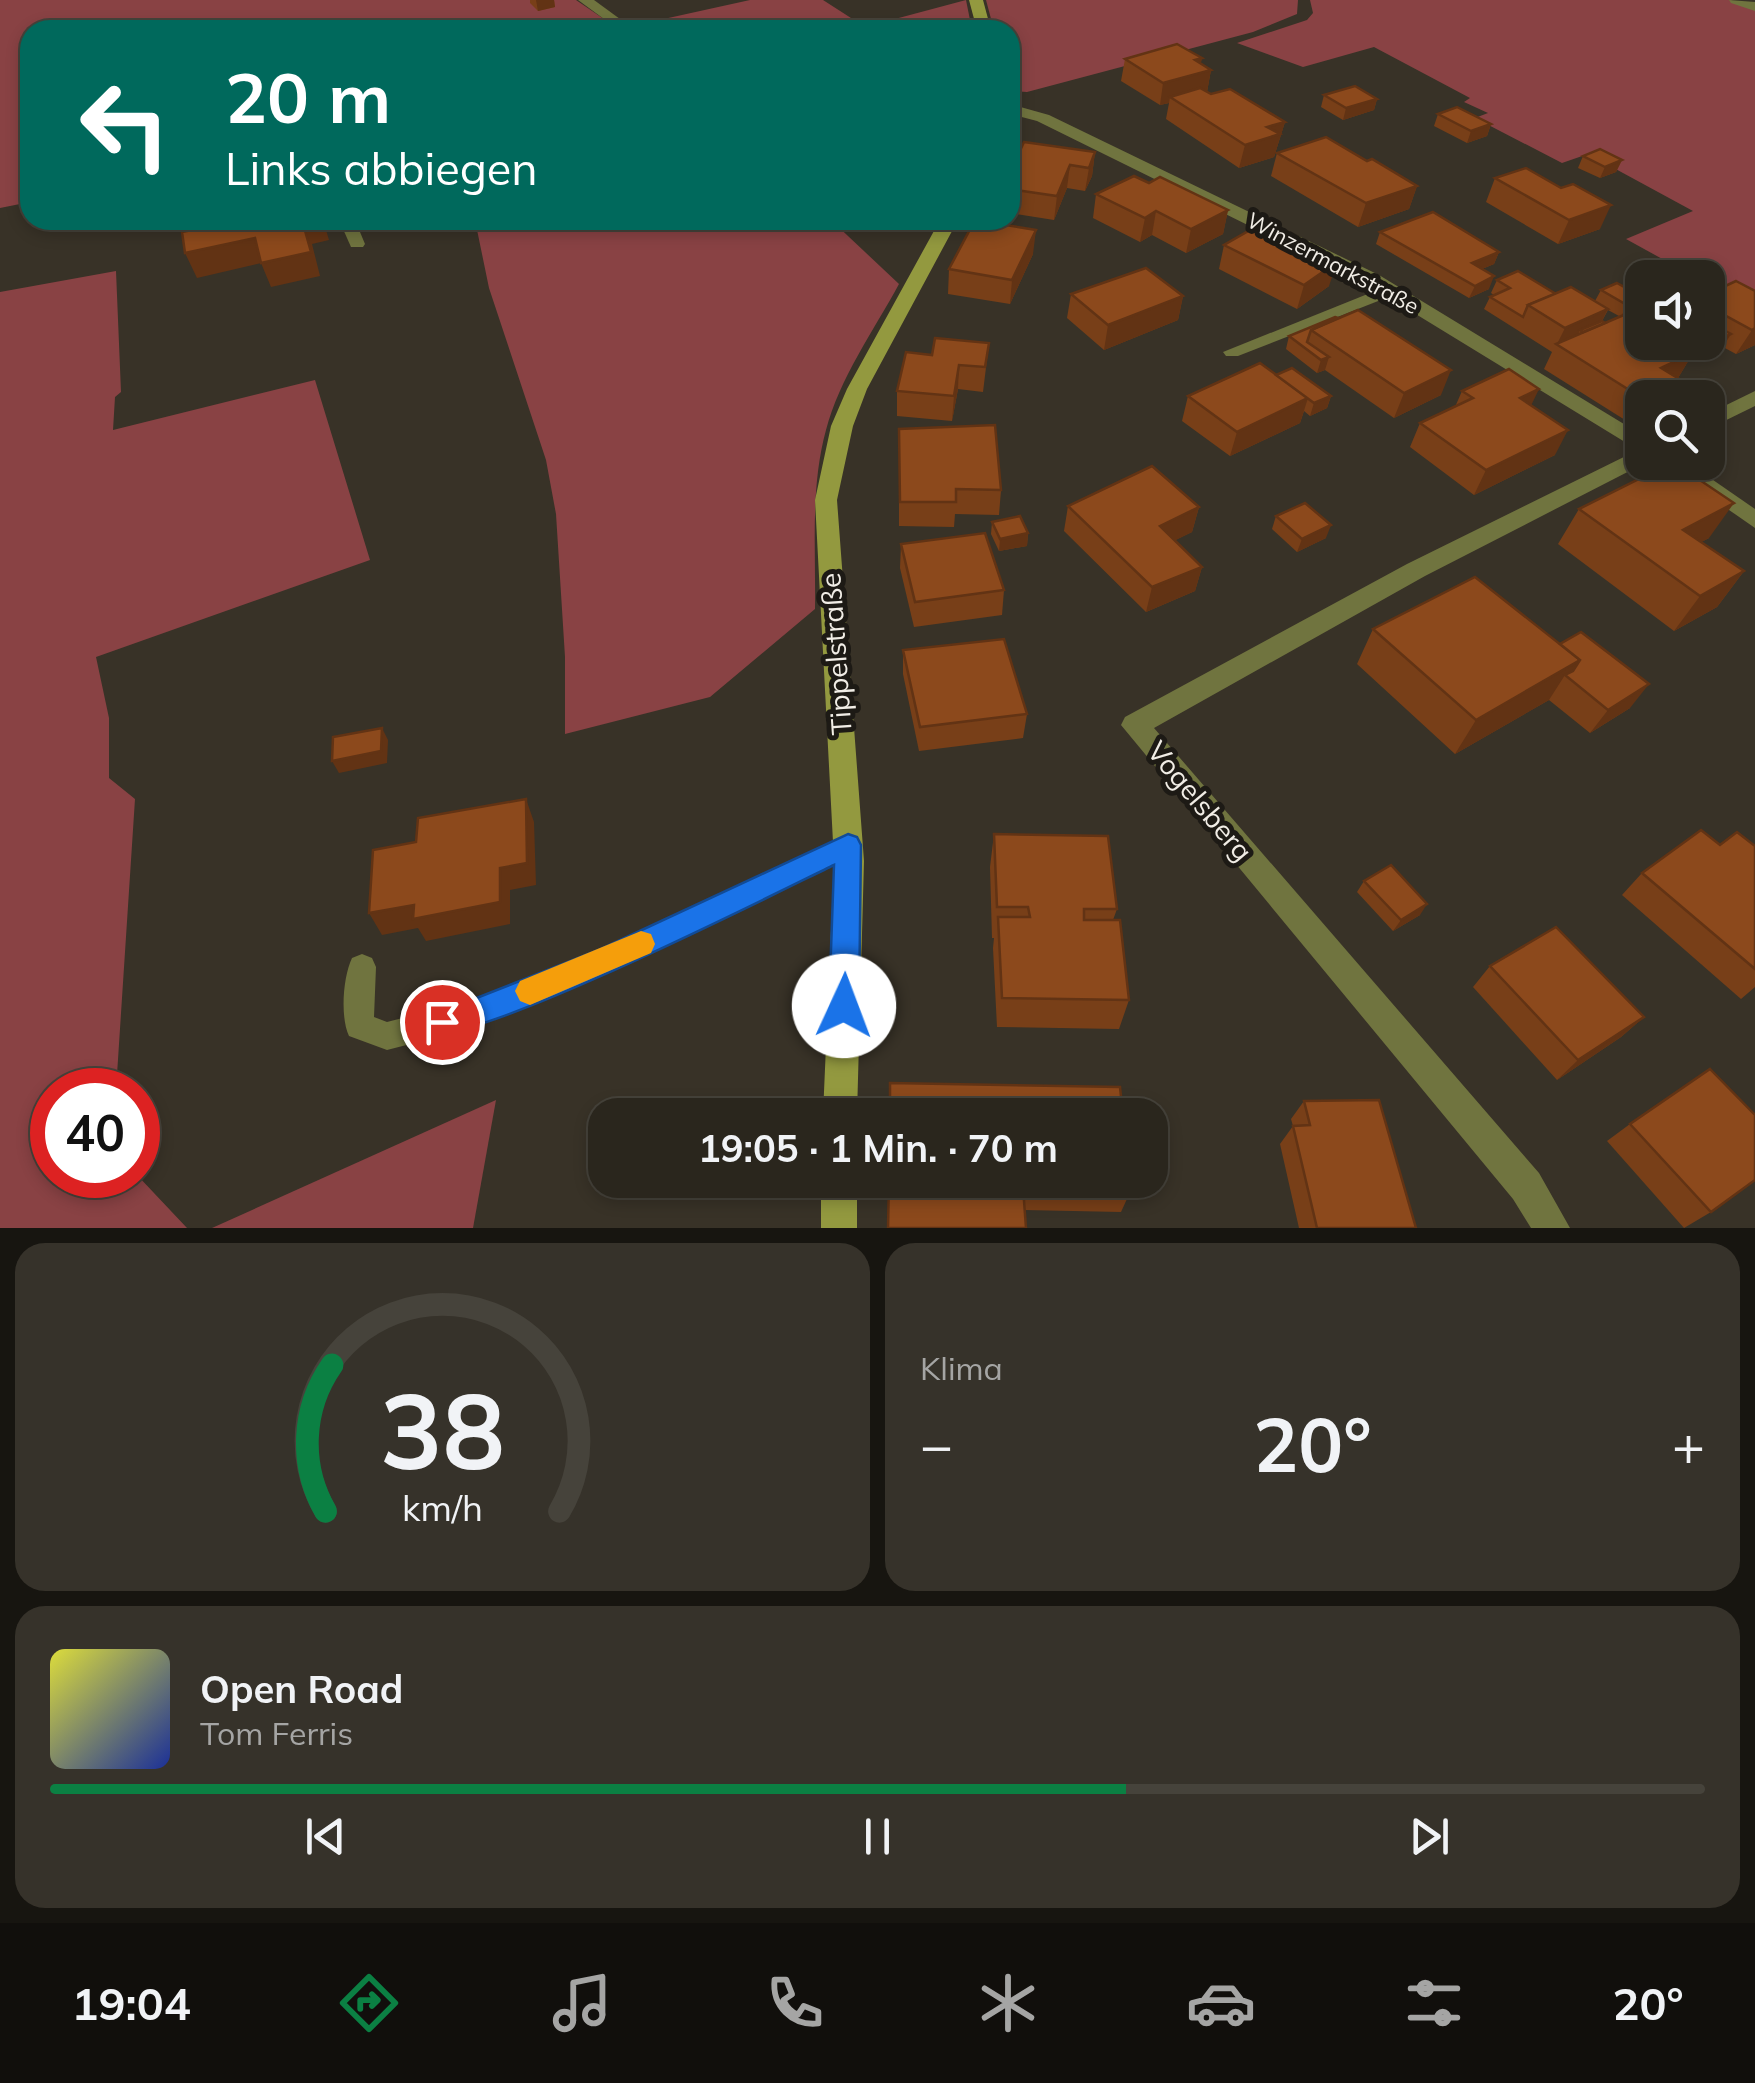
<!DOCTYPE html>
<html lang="de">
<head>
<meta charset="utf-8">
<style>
	body { margin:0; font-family:Mulish,sans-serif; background:#36322a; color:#f1f3f6; height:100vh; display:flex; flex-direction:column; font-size:38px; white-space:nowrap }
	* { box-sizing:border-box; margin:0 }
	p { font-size:32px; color:#a5a5a4 }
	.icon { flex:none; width:55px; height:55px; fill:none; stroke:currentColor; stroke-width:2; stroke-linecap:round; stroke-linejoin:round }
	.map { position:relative; height:1228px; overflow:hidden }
	.details { display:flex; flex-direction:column; gap:15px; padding:15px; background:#171510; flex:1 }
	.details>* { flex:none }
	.hud { position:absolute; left:20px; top:20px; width:1000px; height:210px; border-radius:30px; box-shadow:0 5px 15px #0003,0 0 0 2px #46433b; background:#00695c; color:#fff; overflow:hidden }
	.buttons { position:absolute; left:1625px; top:260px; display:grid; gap:20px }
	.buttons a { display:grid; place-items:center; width:100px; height:100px; border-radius:20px; background:#2a261d; box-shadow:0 5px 15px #0003,0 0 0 2px #46433b; font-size:50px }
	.speed { position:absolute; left:30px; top:1068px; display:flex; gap:20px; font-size:50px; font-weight:700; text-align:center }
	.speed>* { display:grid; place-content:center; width:130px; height:130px; border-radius:50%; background:#2a261d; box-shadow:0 5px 15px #0003,0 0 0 2px #46433b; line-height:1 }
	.speed .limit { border:15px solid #d22; background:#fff; color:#111 }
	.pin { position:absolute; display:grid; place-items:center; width:85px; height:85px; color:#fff; margin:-42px; border:5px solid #fff; border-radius:50%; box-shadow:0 2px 10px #0007 }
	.me { position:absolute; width:110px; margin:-55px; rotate:2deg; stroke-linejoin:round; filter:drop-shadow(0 0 8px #0008) }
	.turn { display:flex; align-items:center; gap:35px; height:210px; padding:0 40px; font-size:45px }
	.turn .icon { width:130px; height:130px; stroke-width:2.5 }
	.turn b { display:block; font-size:70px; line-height:85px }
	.big { font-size:75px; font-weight:700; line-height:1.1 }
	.details .tile { flex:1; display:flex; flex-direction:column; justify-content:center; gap:15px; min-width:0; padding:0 35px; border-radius:30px; background:#36322a }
	.details .dial { align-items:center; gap:0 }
	.dial svg { height:260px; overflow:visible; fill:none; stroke:#46433b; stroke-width:7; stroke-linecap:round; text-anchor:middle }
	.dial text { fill:#f1f3f6; stroke:none }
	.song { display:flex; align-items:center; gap:30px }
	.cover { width:120px; height:120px; border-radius:15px; background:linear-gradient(135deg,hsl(60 70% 55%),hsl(230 70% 35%)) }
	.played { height:10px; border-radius:5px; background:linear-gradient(90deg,#0b8043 65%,#46433b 65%) }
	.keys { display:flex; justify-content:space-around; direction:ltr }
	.heat { display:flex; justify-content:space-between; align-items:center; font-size:55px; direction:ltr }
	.details .tiles { flex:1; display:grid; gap:15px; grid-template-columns:1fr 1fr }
	.tile:last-child { grid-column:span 2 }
	.trip { position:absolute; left:588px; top:1098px; width:580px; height:100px; border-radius:30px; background:#2a261d; box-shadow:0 5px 15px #0003,0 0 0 2px #46433b; font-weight:700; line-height:100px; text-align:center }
	.tab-bar { display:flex; height:160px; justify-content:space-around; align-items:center; background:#110f0c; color:#a5a5a4 }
	.tab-bar .icon { width:70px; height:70px }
	.tab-bar .on { color:#0b8043 }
	.tab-bar b { font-size:45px; color:#f1f3f6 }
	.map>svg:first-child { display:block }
</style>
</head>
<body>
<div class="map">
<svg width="1755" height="1228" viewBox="0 0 1755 1228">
	<rect width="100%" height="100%" fill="#383227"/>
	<g fill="#894244">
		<polygon points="0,0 576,0 620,30 30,30 30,202 0,208"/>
		<polygon points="750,0 823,0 865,27 966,0 972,30 638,30 632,26"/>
		<polygon points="986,0 1298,0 1297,14 1253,32 1027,92 1010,91 1010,30 994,30"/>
		<polygon points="1310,0 1730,0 1755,9 1755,311 1708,285 1708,278 1695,277 1626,239 1693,211 1588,154 1562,163 1475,118 1488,113 1464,102 1470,98 1374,47 1303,67 1237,43 1307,20 1313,13"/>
		<path d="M475,220H831L899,284C874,330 839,379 826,430C810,488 816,550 815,609L710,697L565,734V657L556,514L546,460L489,288Z"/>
		<polygon points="116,271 121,392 115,397 113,430 315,380 370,560 96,657 109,718 109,778 135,799 116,1090 52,1090 52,1175 137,1175 187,1228 0,1228 0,292"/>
		<polygon points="496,1100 473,1228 212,1228"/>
	</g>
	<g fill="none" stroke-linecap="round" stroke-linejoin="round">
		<g fill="#70743f" fill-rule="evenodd">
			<polygon points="339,220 355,220 365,244 363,247 351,247"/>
			<polygon points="1390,285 1396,286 1396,294 1238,356 1226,356 1223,352"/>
			<path d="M848,834L857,837L861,845L857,853L621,967L469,1029L387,1050L349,1036C340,1017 343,977 352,958L362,954L372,958L376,967L374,1017L387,1022L469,1001L601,949Z"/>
		</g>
		<g fill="#70743f" fill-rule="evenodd">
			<polygon points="578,0 594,0 635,30 619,30"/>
			<polygon points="1729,0 1755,2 1755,11 1731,3"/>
			<polygon points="1010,104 1049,115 1379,275 1642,435 1642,462 1647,462 1425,576 1154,728 1539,1173 1570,1228 1531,1228 1513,1199 1121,725 1125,717 1407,564 1638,450 1365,283 1037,121 1010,114"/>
			<polygon points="1755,391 1755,406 1708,429 1708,414"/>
			<polygon points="1660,462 1687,462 1755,509 1755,528"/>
		</g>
		<g fill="#93993f" fill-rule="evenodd">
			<polygon points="969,0 983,0 991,30 977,30"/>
			<polygon points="940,220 958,220 867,389 853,426 837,500 864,861 857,1115 823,1115 834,861 815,500 831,426 847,389"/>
			<rect x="821" y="1180" width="36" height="48"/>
		</g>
	</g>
	<g fill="#783f18" fill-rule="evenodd">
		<polygon points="530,0 554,0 555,7 538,11 530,3"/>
		<polygon points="1202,58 1200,64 1211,70 1207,92 1285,122 1274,157 1239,168 1166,119 1169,103 1160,105 1121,81 1125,59"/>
		<polygon points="1324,95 1377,99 1374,110 1343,120 1321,107"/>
		<polygon points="1438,114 1491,124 1487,136 1467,143 1434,126"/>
		<polygon points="1095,152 1092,176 1085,191 1067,188 1054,220 1010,213 1010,153 1018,155"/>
		<polygon points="1277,153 1367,161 1417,186 1409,209 1358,227 1271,176"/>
		<polygon points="1583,156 1622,160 1616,172 1600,178 1578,168"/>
		<polygon points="1495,178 1600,229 1558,244 1486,202"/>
		<polygon points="1149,183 1228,210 1223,234 1186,253 1152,235 1140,242 1093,218 1096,194"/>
		<polygon points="1380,232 1499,252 1494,264 1482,269 1489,289 1469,298 1376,244"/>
		<polygon points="1224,245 1329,286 1297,309 1219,269"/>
		<polygon points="1033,254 1010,304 948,294 949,269"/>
		<path d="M1497,280L1595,301L1601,290L1636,310L1627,314L1693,353L1678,378L1642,398V420L1633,425L1544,369L1552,352L1484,309L1490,297L1494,295L1491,293ZM1608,310L1619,316L1605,323L1602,321Z"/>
		<polygon points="1755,291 1755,345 1736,354 1723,347 1704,356 1681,342 1708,342 1708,294"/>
		<polygon points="1071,294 1183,296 1178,320 1104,350 1067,318"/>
		<polygon points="1335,317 1441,395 1394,418 1325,370 1317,373 1286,349 1289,336"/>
		<polygon points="989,343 983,392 958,389 952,421 897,416 897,391 932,355"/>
		<polygon points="1276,375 1331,396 1327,408 1310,416 1304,411 1300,423 1230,456 1182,421 1188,396"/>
		<polygon points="1462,391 1531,406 1555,455 1474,495 1410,447 1420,423 1455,407"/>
		<polygon points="899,429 1001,490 999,515 955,514 954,527 899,526"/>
		<polygon points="1068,506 1199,507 1192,532 1175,540 1202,567 1195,591 1146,612 1064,531"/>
		<polygon points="1579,509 1709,538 1701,542 1744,571 1717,607 1674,631 1558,544"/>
		<polygon points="1276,516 1326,538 1297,552 1272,529"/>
		<polygon points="992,522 1028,533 1027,546 999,551 991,534"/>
		<polygon points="901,544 1004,590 1002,615 914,627 900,568"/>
		<polygon points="1475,577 1630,708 1590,733 1549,700 1455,754 1357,664 1373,629"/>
		<polygon points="903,650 1027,714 1023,738 919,751 903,674"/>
		<polygon points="994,834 1117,909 1113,920 1129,1000 1119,1029 997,1027 993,948 994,938 992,938 990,867"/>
		<polygon points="1720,845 1755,846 1755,987 1741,999 1622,895 1642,873"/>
		<polygon points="1364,881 1420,915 1393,931 1357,892"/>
		<polygon points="1490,966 1644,1017 1621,1037 1557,1080 1473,987"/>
		<polygon points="1304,1101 1416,1228 1299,1228 1280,1144 1293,1126 1291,1119"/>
		<polygon points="1630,1124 1711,1212 1684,1228 1607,1141"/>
		<polygon points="889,1180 1132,1188 1121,1212 1024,1210"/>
	</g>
	<g fill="#623314">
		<polygon points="536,0 554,0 555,7 538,11"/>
		<polygon points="1202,58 1199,73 1211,70 1207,92 1170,97 1169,103 1160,105 1163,83 1195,60"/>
		<polygon points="1377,99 1374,110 1343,120 1346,108"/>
		<polygon points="1285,122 1274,157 1239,168 1245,145 1267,127"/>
		<polygon points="1491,124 1487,136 1467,143 1471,131"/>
		<polygon points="1095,152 1092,176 1085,191 1089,168"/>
		<polygon points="1622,160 1616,172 1600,178 1605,167"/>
		<polygon points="1070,165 1067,188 1054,220 1057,196"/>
		<polygon points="1417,186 1409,209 1358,227 1366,203"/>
		<polygon points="1611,205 1600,229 1558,244 1569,220"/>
		<polygon points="1228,210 1223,234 1186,253 1191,229"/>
		<polygon points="1156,211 1152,235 1140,242 1145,218"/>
		<polygon points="302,220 323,220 329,240 312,244 320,276 271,287 261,263 197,278 185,253"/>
		<polygon points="1036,230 1033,254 1010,304 1012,280"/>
		<polygon points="1499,252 1494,264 1467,275 1472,263"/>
		<polygon points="1337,262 1329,286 1297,309 1304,285"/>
		<polygon points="1494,276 1489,289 1469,298 1475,286"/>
		<polygon points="1183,296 1178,320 1104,350 1108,325"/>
		<polygon points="1642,298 1636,310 1621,317 1627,305"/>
		<polygon points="1608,309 1596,333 1580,330 1574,343 1557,344 1565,328"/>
		<polygon points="1755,328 1755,345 1736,354 1752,330"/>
		<polygon points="1731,334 1723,347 1704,356 1712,343"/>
		<polygon points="1693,353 1678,378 1646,393 1661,368"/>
		<polygon points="1329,357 1325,370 1317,373 1321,360"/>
		<polygon points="959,365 958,389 952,421 954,396"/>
		<polygon points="1451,370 1441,395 1394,418 1404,393"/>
		<polygon points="1684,382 1675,398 1653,398"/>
		<polygon points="1539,389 1527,414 1520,398"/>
		<polygon points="1331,396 1327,408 1310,416 1314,403"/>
		<polygon points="1308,398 1300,423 1230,456 1237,432"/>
		<polygon points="1642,408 1642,420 1633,425"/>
		<polygon points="1568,430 1555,455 1474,495 1486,470"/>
		<polygon points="1734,503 1709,538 1659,565 1683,530"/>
		<polygon points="1199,507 1192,532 1154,551 1160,526"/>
		<polygon points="1331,525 1326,538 1297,552 1302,539"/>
		<polygon points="1028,533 1027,546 999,551 1000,539"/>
		<polygon points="1202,567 1195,591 1146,612 1152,587"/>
		<polygon points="1744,571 1717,607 1674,631 1700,596"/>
		<polygon points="1580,660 1568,678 1565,675 1549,700 1455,754 1476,720"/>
		<polygon points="1649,684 1630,708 1590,733 1608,710"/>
		<polygon points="382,728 388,740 387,763 339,773 332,761"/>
		<polygon points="526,799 534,822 536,885 510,890 510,924 426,941 418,928 382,935 369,913 500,868"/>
		<polygon points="1427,904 1420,915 1393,931 1401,920"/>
		<polygon points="1644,1017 1621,1037 1557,1080 1578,1060"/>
	</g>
	<g fill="#8c491c" stroke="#623314" stroke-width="2.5">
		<polygon points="1177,44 1202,58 1195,60 1211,70 1163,83 1125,59"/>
		<polygon points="1355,86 1377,99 1346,108 1324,95"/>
		<polygon points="1200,88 1211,94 1230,89 1285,122 1267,127 1280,134 1245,145 1170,97"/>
		<polygon points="1457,107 1491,124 1471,131 1438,114"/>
		<polygon points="1326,137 1367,161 1372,159 1417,186 1366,203 1277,153"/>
		<polygon points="1024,142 1095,152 1089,168 1070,165 1057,196 1010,189 1010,153 1018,155"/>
		<polygon points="1600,149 1622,160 1605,167 1583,156"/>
		<polygon points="1526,168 1561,188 1573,184 1611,205 1569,220 1495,178"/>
		<polygon points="1134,176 1149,183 1160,177 1228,210 1191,229 1156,211 1145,218 1096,194"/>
		<polygon points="1433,212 1499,252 1472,263 1494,276 1475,286 1380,232"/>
		<polygon points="241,220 304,220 302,220 311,252 261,263 255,238 185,253 182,232"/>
		<polygon points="975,220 1036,230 1012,280 949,269"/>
		<polygon points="1259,225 1337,262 1304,285 1224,245"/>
		<polygon points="1146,268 1183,296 1108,325 1071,294"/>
		<polygon points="1518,271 1556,294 1528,305 1523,317 1490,297 1510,288 1497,280"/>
		<polygon points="1736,281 1755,291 1755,328 1752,330 1708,306 1708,294"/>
		<polygon points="1617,283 1642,297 1642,298 1627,305 1601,290"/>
		<polygon points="1571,287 1608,309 1565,328 1528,305"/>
		<polygon points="1358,310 1451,370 1404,393 1311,330"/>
		<polygon points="1626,314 1642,323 1642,342 1675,342 1693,353 1661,368 1684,382 1653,398 1642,398 1556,344"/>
		<polygon points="1335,317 1338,318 1311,330 1307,342 1329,357 1321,360 1289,336"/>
		<polygon points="1602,321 1605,323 1583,332 1580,330"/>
		<polygon points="1708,322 1731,334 1712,343 1708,341"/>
		<polygon points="935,338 989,343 985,367 959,365 954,396 897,391 906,352 932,355"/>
		<polygon points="1260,363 1308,398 1237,432 1188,396"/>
		<polygon points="1292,368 1331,396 1314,403 1276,375"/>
		<polygon points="1509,369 1539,389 1520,398 1568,430 1486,470 1420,423 1473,398 1462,391"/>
		<polygon points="995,425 1001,490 956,489 956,502 900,502 899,429"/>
		<polygon points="1673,462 1734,503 1683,530 1744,571 1700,596 1579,509"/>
		<polygon points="1152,466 1199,507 1160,526 1202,567 1152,587 1068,506"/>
		<polygon points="1305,503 1331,525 1302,539 1276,516"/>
		<polygon points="1020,516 1028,533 1000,539 992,522"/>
		<polygon points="985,533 1004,590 915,602 901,544"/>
		<polygon points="1475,577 1580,660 1476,720 1373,629"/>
		<polygon points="1581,632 1649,684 1608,710 1565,675 1573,671 1580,660 1560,644"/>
		<polygon points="1004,639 1027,714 920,727 903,650"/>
		<polygon points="382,728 381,751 332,761 333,737"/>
		<polygon points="526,799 527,863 500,868 500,902 413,919 414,905 369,913 373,850 416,842 418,818"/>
		<polygon points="1701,830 1720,845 1737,832 1755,846 1755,969 1642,873"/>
		<polygon points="994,834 1108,836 1117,909 1084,909 1084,920 1120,920 1129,1000 1002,998 998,917 1030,917 1028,907 997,907"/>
		<polygon points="1391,865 1427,904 1401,920 1364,881"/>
		<polygon points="1556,927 1644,1017 1578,1060 1490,966"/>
		<polygon points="1710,1069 1755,1115 1755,1180 1711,1212 1630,1124"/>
		<polygon points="890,1083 1120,1087 1123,1115 890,1115"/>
		<polygon points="1379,1100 1416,1228 1317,1228 1293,1126 1310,1125 1304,1101"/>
		<polygon points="889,1180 1131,1180 1132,1188 1023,1187 1026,1228 888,1228"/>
	</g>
	<path fill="#1a73e8" stroke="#114b97" stroke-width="2.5" d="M848,834L857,837L861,845L859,1006L854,1016L844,1020L834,1016L829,1006L834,865C778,892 470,1048 431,1032L427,1022L431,1012L469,1001L601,949Z"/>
	<polygon fill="#f59e0b" points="641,931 651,934 655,944 651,953 530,1005 520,1001 515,991 520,981"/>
	<g text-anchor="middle" stroke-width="10" stroke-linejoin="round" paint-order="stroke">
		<g font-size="22" fill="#f1ede6" stroke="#1d1a15">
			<text transform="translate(1333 263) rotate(28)" y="8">Winzermarkstraße</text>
		</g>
		<g font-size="28" fill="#f1ede6" stroke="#1d1a15">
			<text transform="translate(836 654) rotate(-94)" y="10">Tippelstraße</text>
			<text transform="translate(1200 801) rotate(50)" y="10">Vogelsberg</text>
		</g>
	</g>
</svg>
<div class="buttons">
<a><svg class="icon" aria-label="sound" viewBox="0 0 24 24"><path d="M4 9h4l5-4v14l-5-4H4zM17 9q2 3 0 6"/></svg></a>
<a><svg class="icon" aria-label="search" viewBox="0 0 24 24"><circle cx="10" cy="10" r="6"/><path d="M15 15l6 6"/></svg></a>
</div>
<div class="speed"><div class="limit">40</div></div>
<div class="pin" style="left:442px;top:1022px;background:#d93025"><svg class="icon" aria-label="arrive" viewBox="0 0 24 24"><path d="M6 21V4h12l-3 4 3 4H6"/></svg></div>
<svg class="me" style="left:844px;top:1006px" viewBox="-20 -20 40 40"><circle r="19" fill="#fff"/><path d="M0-13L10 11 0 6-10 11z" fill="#1a73e8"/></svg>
<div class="trip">19:05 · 1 Min. · 70 m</div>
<div class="hud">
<div class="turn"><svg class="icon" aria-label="left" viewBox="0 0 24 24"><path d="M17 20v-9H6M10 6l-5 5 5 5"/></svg><div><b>20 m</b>Links abbiegen</div></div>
</div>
</div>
<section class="details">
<div class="tiles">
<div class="tile dial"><svg viewBox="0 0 100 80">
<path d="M14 69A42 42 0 1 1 86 69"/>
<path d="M14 69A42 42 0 0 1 16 24" stroke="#0b8043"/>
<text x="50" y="56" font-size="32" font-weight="700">38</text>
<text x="50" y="72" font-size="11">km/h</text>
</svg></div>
<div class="tile"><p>Klima</p>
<div class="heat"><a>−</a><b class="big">20°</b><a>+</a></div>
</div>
<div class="tile">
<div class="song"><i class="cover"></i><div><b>Open Road</b><p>Tom Ferris</p></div></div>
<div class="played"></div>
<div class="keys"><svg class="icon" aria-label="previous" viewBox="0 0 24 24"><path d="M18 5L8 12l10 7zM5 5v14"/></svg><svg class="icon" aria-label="pause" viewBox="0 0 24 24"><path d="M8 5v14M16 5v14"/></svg><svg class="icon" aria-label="next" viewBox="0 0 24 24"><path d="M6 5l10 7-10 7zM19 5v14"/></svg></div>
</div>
</div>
</section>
<nav class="tab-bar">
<b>19:04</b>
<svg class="icon on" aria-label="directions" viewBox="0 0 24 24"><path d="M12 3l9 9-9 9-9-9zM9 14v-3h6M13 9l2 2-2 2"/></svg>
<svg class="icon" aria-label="music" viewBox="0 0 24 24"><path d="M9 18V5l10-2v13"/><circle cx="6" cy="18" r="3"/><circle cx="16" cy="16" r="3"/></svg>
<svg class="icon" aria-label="phone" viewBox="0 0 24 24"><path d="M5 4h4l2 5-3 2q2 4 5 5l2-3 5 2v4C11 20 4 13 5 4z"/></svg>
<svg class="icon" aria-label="climate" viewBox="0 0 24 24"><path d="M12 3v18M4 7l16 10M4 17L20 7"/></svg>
<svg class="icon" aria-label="car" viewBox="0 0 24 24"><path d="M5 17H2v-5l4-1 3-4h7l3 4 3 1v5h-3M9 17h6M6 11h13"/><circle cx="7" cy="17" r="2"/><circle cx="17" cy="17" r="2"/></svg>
<svg class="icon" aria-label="filters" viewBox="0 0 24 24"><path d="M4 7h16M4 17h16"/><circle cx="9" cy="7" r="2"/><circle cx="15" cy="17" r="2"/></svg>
<b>20°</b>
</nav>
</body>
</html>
